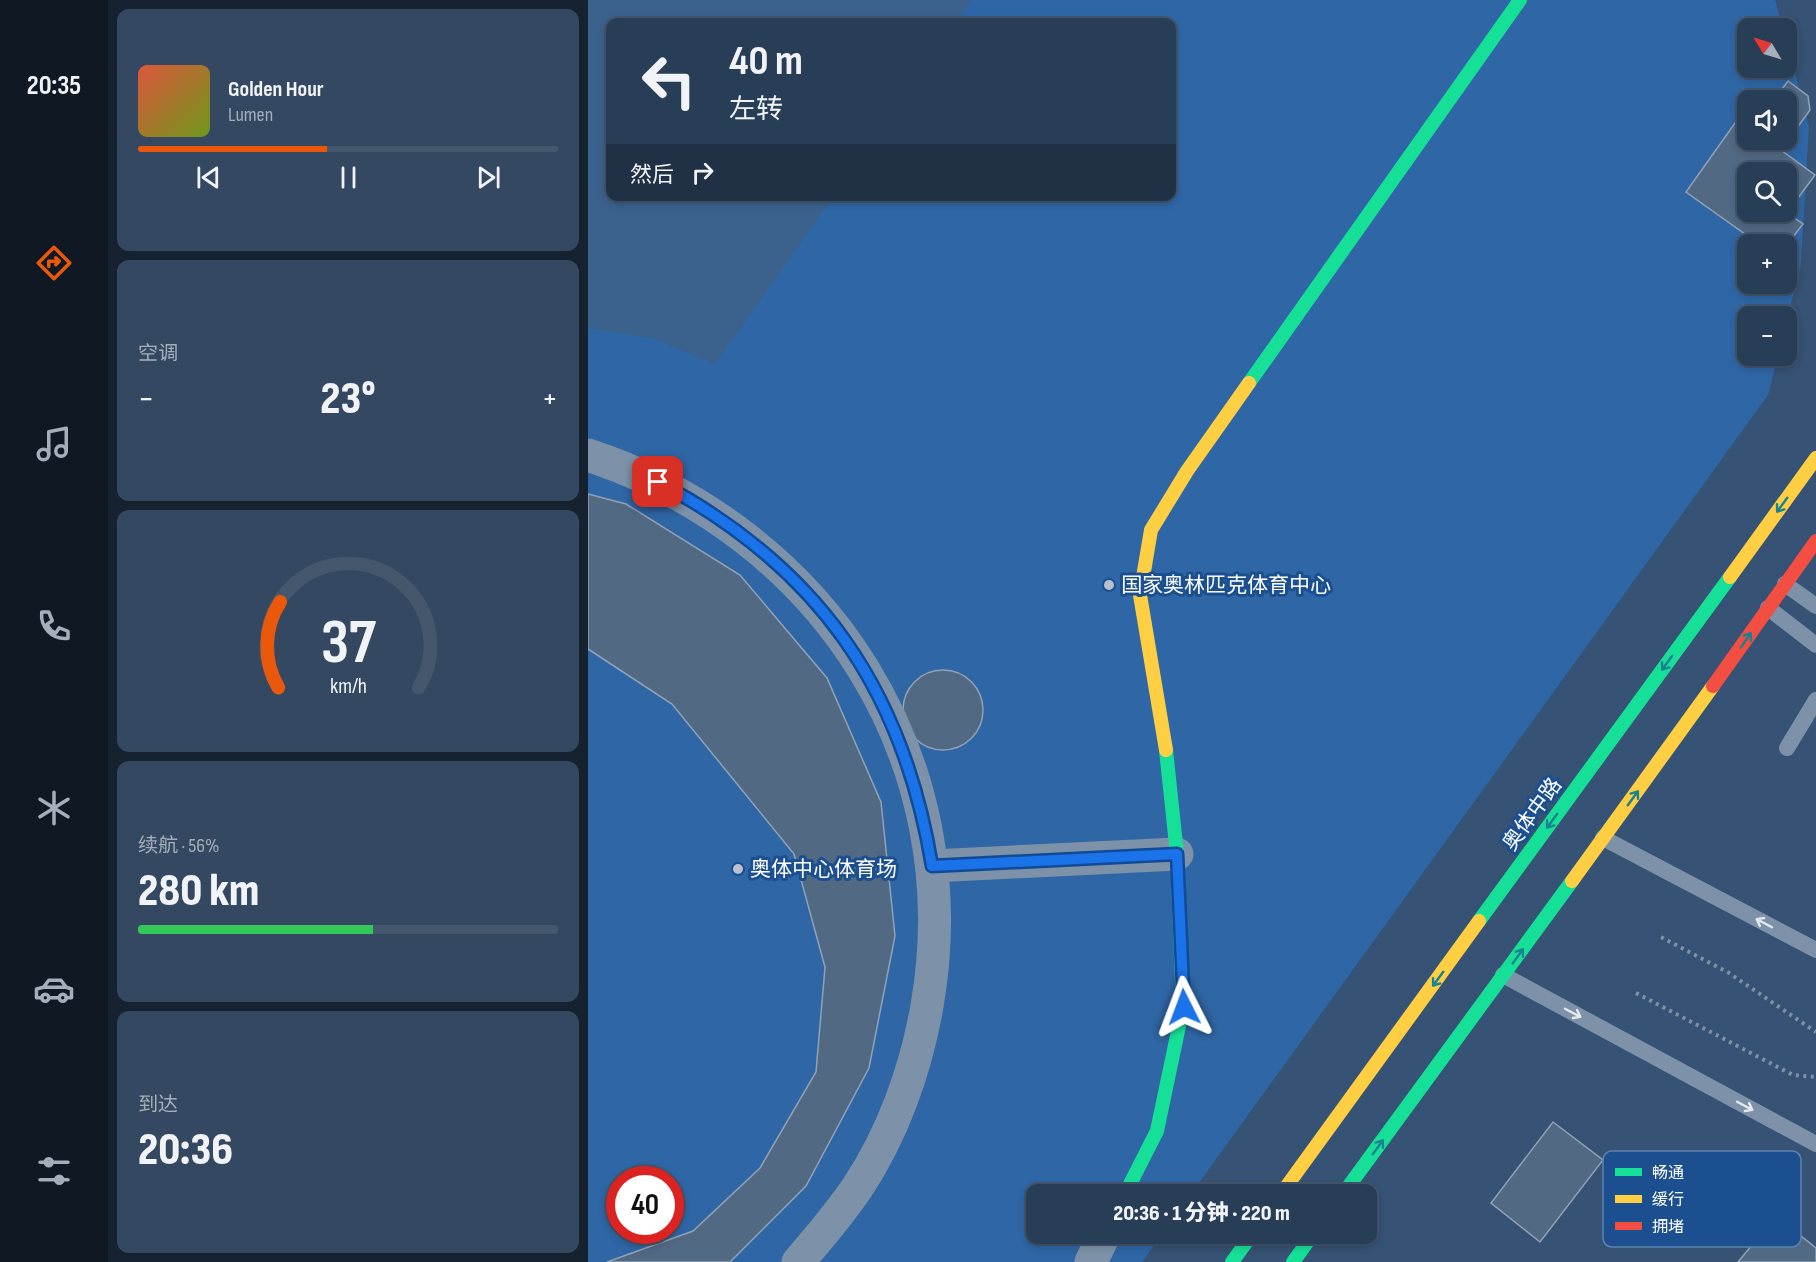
<!DOCTYPE html>
<html lang="zh">
<head>
<meta charset="utf-8">
<style>
	body { margin:0; font-family:"Sofia Sans Condensed","Noto Sans SC",sans-serif; background:#344961; color:#f1f3f6; height:100vh; display:flex; flex-direction:column; font-size:22px; white-space:nowrap }
	* { box-sizing:border-box; margin:0 }
	p { font-size:20px; color:#a5aeba }
	.icon { flex:none; width:33px; height:33px; fill:none; stroke:currentColor; stroke-width:2; stroke-linecap:round; stroke-linejoin:round }
	.map { position:relative; flex:1; overflow:hidden }
	.side { display:flex; flex-direction:column; gap:9px; padding:9px; background:#162230; width:480px }
	.side>* { flex:none }
	.top-card { position:absolute; left:18px; top:18px; width:570px; height:183px; border-radius:12px; box-shadow:0 3px 9px #0003,0 0 0 2px #44576d; background:#283e57; color:#f1f3f6; overflow:hidden }
	.needle { width:39px; rotate:308deg }
	.tools { position:absolute; left:1149px; top:18px; display:grid; gap:12px }
	.tools a { display:grid; place-items:center; width:60px; height:60px; border-radius:12px; background:#283e57; box-shadow:0 3px 9px #0003,0 0 0 2px #44576d; font-size:30px }
	.speed { position:absolute; left:18px; top:1166px; display:flex; gap:12px; font-size:30px; font-weight:700; text-align:center }
	.speed>* { display:grid; place-content:center; width:78px; height:78px; border-radius:50%; background:#283e57; box-shadow:0 3px 9px #0003,0 0 0 2px #44576d; line-height:1 }
	.speed .limit { border:9px solid #d22; background:#fff; color:#111 }
	.pin { position:absolute; display:grid; place-items:center; width:51px; height:51px; color:#fff; margin:-26px; border-radius:12px; box-shadow:0 3px 9px #0006 }
	.me { position:absolute; width:66px; margin:-33px; rotate:357deg; stroke-linejoin:round; filter:drop-shadow(0 0 4px #0008) }
	.turn { display:flex; align-items:center; gap:21px; height:126px; padding:0 24px; font-size:27px }
	.turn .icon { width:78px; height:78px; stroke-width:2.5 }
	.turn b { display:block; font-size:42px; line-height:51px }
	.then { display:flex; align-items:center; height:57px; padding:0 24px; background:#0003; gap:12px; font-size:22px }
	.big { font-size:45px; font-weight:800; line-height:1.1 }
	.side .tile { flex:1; display:flex; flex-direction:column; justify-content:center; gap:9px; min-width:0; padding:0 21px; border-radius:12px; background:#344961 }
	.side .dial { align-items:center; gap:0 }
	.dial svg { height:156px; overflow:visible; fill:none; stroke:#44576d; stroke-width:7; stroke-linecap:round; text-anchor:middle }
	.dial text { fill:#f1f3f6; stroke:none }
	.song { display:flex; align-items:center; gap:18px }
	.cover { width:72px; height:72px; border-radius:9px; background:linear-gradient(135deg,hsl(10 70% 55%),hsl(80 70% 35%)) }
	.played { height:6px; border-radius:3px; background:linear-gradient(90deg,#ea580c 45%,#44576d 45%) }
	.keys { display:flex; justify-content:space-around; direction:ltr }
	.heat { display:flex; justify-content:space-between; align-items:center; font-size:33px; direction:ltr }
	.charge { height:9px; border-radius:4px; background:linear-gradient(90deg,#34c759 56%,#44576d 0) }
	.trip { position:absolute; left:438px; top:1184px; width:351px; height:60px; border-radius:12px; background:#283e57; box-shadow:0 3px 9px #0003,0 0 0 2px #44576d; font-weight:800; line-height:60px; text-align:center }
	main { display:flex; flex:1; min-height:0 }
	.tab-bar { display:flex; flex-direction:column; width:108px; justify-content:space-around; align-items:center; background:#101923; color:#a5aeba }
	.tab-bar .icon { width:42px; height:42px }
	.tab-bar .current { color:#ea580c }
	.tab-bar b { font-size:27px; color:#f1f3f6 }
	.map>svg:first-child { display:block }
</style>
</head>
<body>
<main>
<nav class="tab-bar">
<b>20:35</b>
<svg class="icon current" aria-label="directions" viewBox="0 0 24 24"><path d="M12 3l9 9-9 9-9-9zM9 14v-3h6M13 9l2 2-2 2"/></svg>
<svg class="icon" aria-label="music" viewBox="0 0 24 24"><path d="M9 18V5l10-2v13"/><circle cx="6" cy="18" r="3"/><circle cx="16" cy="16" r="3"/></svg>
<svg class="icon" aria-label="phone" viewBox="0 0 24 24"><path d="M5 4h4l2 5-3 2q2 4 5 5l2-3 5 2v4C11 20 4 13 5 4z"/></svg>
<svg class="icon" aria-label="climate" viewBox="0 0 24 24"><path d="M12 3v18M4 7l16 10M4 17L20 7"/></svg>
<svg class="icon" aria-label="car" viewBox="0 0 24 24"><path d="M5 17H2v-5l4-1 3-4h7l3 4 3 1v5h-3M9 17h6M6 11h13"/><circle cx="7" cy="17" r="2"/><circle cx="17" cy="17" r="2"/></svg>
<svg class="icon" aria-label="filters" viewBox="0 0 24 24"><path d="M4 7h16M4 17h16"/><circle cx="9" cy="7" r="2"/><circle cx="15" cy="17" r="2"/></svg>
</nav>
<section class="side">
<div class="tile">
<div class="song"><i class="cover"></i><div><b>Golden Hour</b><p>Lumen</p></div></div>
<div class="played"></div>
<div class="keys"><svg class="icon" aria-label="previous" viewBox="0 0 24 24"><path d="M18 5L8 12l10 7zM5 5v14"/></svg><svg class="icon" aria-label="pause" viewBox="0 0 24 24"><path d="M8 5v14M16 5v14"/></svg><svg class="icon" aria-label="next" viewBox="0 0 24 24"><path d="M6 5l10 7-10 7zM19 5v14"/></svg></div>
</div>
<div class="tile"><p>空调</p>
<div class="heat"><a>−</a><b class="big">23°</b><a>+</a></div>
</div>
<div class="tile dial"><svg viewBox="0 0 100 80">
<path d="M14 69A42 42 0 1 1 86 69"/>
<path d="M14 69A42 42 0 0 1 15 25" stroke="#ea580c"/>
<text x="50" y="56" font-size="32" font-weight="700">37</text>
<text x="50" y="72" font-size="11">km/h</text>
</svg></div>
<div class="tile"><p>续航 · 56%</p><b class="big">280 km</b><div class="charge"></div></div>
<div class="tile"><p>到达</p><b class="big">20:36</b></div>
</section>
<div class="map">
<svg width="1228" height="1262" viewBox="0 0 1228 1262">
	<rect width="100%" height="100%" fill="#365274"/>
	<path fill="#2f66a5" fill-rule="evenodd" d="M0,0H1187L1195,28H1160V68H1198L1199,43L1221,126L1213,263L1199,320L1198,316H1160V356H1190L1180,395L603,1194H448V1233H575L554,1262H0ZM22,22H584V196H22ZM1160,100H1198V140H1160ZM1160,172H1198V212H1160ZM1160,244H1198V284H1160ZM32,1179H82V1230H32Z"/>
	<polygon fill="#3b618d" points="0,0 384,0 368,22 22,22 22,196 245,197 127,364 67,339 0,328"/>
	<g fill="#526984" stroke="#92a2b6" stroke-width="1.5" fill-rule="evenodd">
		<path d="M1200,81L1220,96L1222,110L1193,150L1227,175L1199,213L1215,224L1198,246L1171,244L1098,192L1152,116L1160,121V140H1198V100H1186ZM1160,172H1198V212H1160Z"/>
		<polygon points="0,494 38,504 152,575 239,678 293,802 307,936 281,1068 218,1186 142,1262 19,1262 105,1231 172,1168 228,1072 237,967 206,854 84,704 0,649"/>
		<circle cx="355" cy="710" r="40"/>
		<polygon points="965,1122 1015,1160 952,1242 903,1203"/>
		<polygon points="1188,1216 1228,1248 1228,1262 1150,1262"/>
	</g>
	<g fill="none" stroke-linecap="round" stroke-linejoin="round">
		<g stroke="#7d92a8" stroke-width="4" stroke-dasharray="3 4.5" stroke-linecap="butt">
			<polyline points="1073,937 1141,973 1228,1032"/>
			<polyline points="1048,993 1205,1075 1228,1077"/>
		</g>
		<g stroke="#7d92a8" stroke-width="16">
			<polyline points="1197,584 1228,606"/>
			<polyline points="1180,608 1228,645"/>
			<polyline points="1199,748 1228,700"/>
			<polyline points="1015,838 1228,950"/>
			<polyline points="915,975 1228,1144"/>
		</g>
		<g stroke="#7d92a8" stroke-width="33">
			<path d="M0,455C236,533 382,759 339,1006C328,1069 305,1134 269,1188C251,1214 231,1238 210,1262"/>
			<polyline points="344,866 589,854"/>
			<polyline points="503,1262 517,1233"/>
		</g>
		<g stroke="#16e098" stroke-width="14">
			<polyline points="661,383 932,0"/>
			<polyline points="891,921 1142,577"/>
			<polyline points="537,1194 569,1131 595,1007 589,854 578,750"/>
			<polyline points="755,1194 984,881"/>
			<polyline points="644,1262 665,1233"/>
			<polyline points="705,1262 726,1233"/>
		</g>
		<g stroke="#ffcf43" stroke-width="14">
			<polyline points="1142,577 1228,458"/>
			<polyline points="578,750 552,595 563,530 599,471 661,383"/>
			<polyline points="984,881 1125,686"/>
			<polyline points="693,1194 891,921"/>
		</g>
		<polyline stroke="#f24e42" stroke-width="14" points="1125,686 1228,541"/>
	</g>
	<defs><path id="oneway-shaft" d="M-6 0H5M1.5-3L5.5 0L1.5 3" fill="none" stroke-width="1.6" stroke-linecap="round" stroke-linejoin="round" transform="scale(1.5)"/></defs>
	<g stroke="#198292">
		<use href="#oneway-shaft" transform="translate(1194 505) rotate(126)"/>
		<use href="#oneway-shaft" transform="translate(1158 640) rotate(-55)"/>
		<use href="#oneway-shaft" transform="translate(1079 663) rotate(126)"/>
		<use href="#oneway-shaft" transform="translate(1045 798) rotate(-54)"/>
		<use href="#oneway-shaft" transform="translate(964 821) rotate(126)"/>
		<use href="#oneway-shaft" transform="translate(930 956) rotate(-54)"/>
		<use href="#oneway-shaft" transform="translate(850 979) rotate(126)"/>
		<use href="#oneway-shaft" transform="translate(790 1147) rotate(-54)"/>
	</g>
	<g stroke="#e5e9ee">
		<use href="#oneway-shaft" transform="translate(1176 923) rotate(-152)"/>
		<use href="#oneway-shaft" transform="translate(985 1013) rotate(28)"/>
		<use href="#oneway-shaft" transform="translate(1157 1106) rotate(28)"/>
	</g>
	<g fill="none" stroke-linecap="round" stroke-linejoin="round">
		<defs>
			<path id="route" d="M70,482C229,566 315,688 344,866L589,854L596,1007"/>
		</defs>
		<use href="#route" stroke="#114b97" stroke-width="15"/>
		<use href="#route" stroke="#1a73e8" stroke-width="10"/>
	</g>
	<g fill="#b9c2ce" stroke="#1b4f8f" stroke-width="2">
		<circle cx="521" cy="585" r="6"/>
		<circle cx="150" cy="869" r="6"/>
	</g>
	<g text-anchor="middle" stroke-width="6" stroke-linejoin="round" paint-order="stroke">
		<g font-size="21" fill="#fff" stroke="#1b4f8f" text-anchor="start">
			<text x="533" y="592">国家奥林匹克体育中心</text>
			<text x="162" y="876">奥体中心体育场</text>
		</g>
		<g font-size="21" fill="#fff" stroke="#1b4f8f">
			<text transform="translate(944 814) rotate(-54)" y="7">奥体中路</text>
		</g>
	</g>
	<rect x="1015" y="1151" width="198" height="96" rx="9" fill="#1b4f8f" stroke="#5f84b1" stroke-width="1.5"/>
	<rect x="1027" y="1168" width="27" height="8" fill="#16e098"/>
	<rect x="1027" y="1195" width="27" height="8" fill="#ffcf43"/>
	<rect x="1027" y="1222" width="27" height="8" fill="#f24e42"/>
	<g font-size="16" fill="#fff">
		<text x="1064" y="1178">畅通</text>
		<text x="1064" y="1205">缓行</text>
		<text x="1064" y="1232">拥堵</text>
	</g>
</svg>
<div class="tools">
<a><svg class="needle" viewBox="-14 -14 28 28"><path d="M0-13l5 13h-10z" fill="#e53935"/><path d="M0 13l5-13h-10z" fill="#a5aeba"/></svg></a>
<a><svg class="icon" aria-label="sound" viewBox="0 0 24 24"><path d="M4 9h4l5-4v14l-5-4H4zM17 9q2 3 0 6"/></svg></a>
<a><svg class="icon" aria-label="search" viewBox="0 0 24 24"><circle cx="10" cy="10" r="6"/><path d="M15 15l6 6"/></svg></a>
<a>+</a>
<a>−</a>
</div>
<div class="speed"><div class="limit">40</div></div>
<div class="pin" style="left:70px;top:482px;background:#d93025"><svg class="icon" aria-label="arrive" viewBox="0 0 24 24"><path d="M6 21V4h12l-3 4 3 4H6"/></svg></div>
<svg class="me" style="left:596px;top:1007px" viewBox="-20 -20 40 40"><path d="M0-17L14 15 0 8-14 15z" fill="#1a73e8" stroke="#fff" stroke-width="4"/></svg>
<div class="trip">20:36 · 1 分钟 · 220 m</div>
<div class="top-card">
<div class="turn"><svg class="icon" aria-label="left" viewBox="0 0 24 24"><path d="M17 20v-9H6M10 6l-5 5 5 5"/></svg><div><b>40 m</b>左转</div></div>
<div class="then">然后<svg class="icon" aria-label="right" viewBox="0 0 24 24"><path d="M7 20v-9h11M14 6l5 5-5 5"/></svg></div>
</div>
</div>
</main>
</body>
</html>
